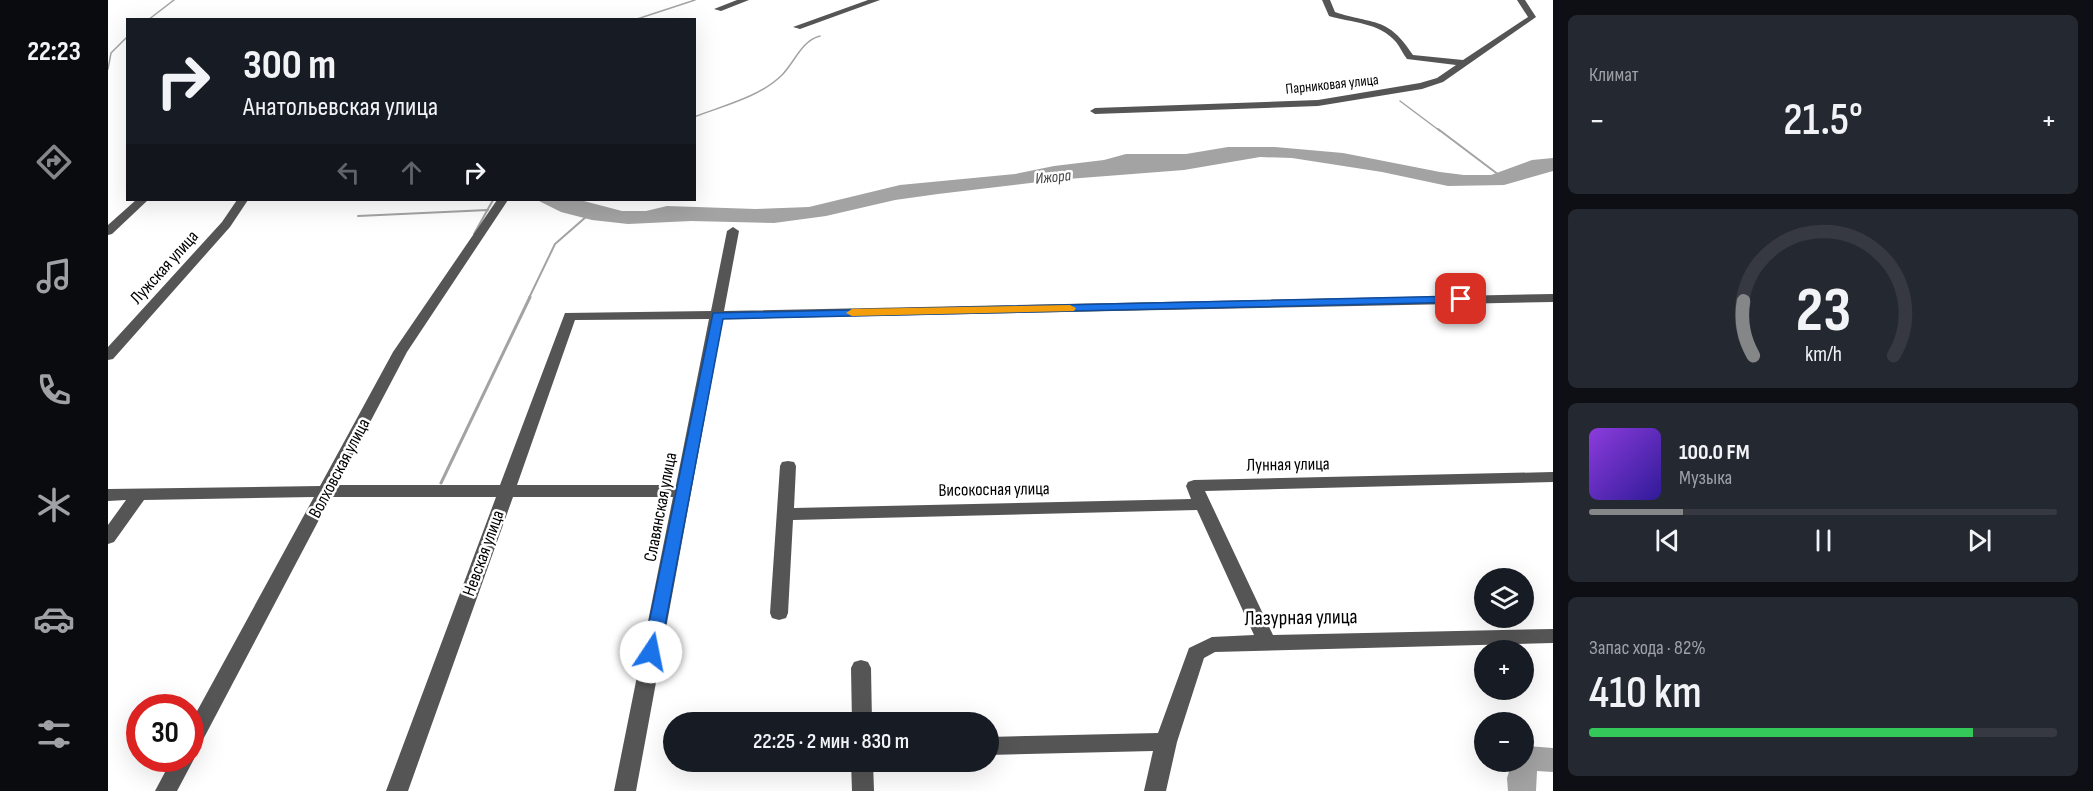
<!DOCTYPE html>
<html lang="ru">
<head>
<meta charset="utf-8">
<style>
	body { margin:0; font-family:"Sofia Sans Condensed",sans-serif; background:#242831; color:#f1f3f6; height:100vh; display:flex; flex-direction:column; font-size:22px; white-space:nowrap }
	* { box-sizing:border-box; margin:0 }
	p { font-size:20px; color:#9ea1a6 }
	.icon { flex:none; width:33px; height:33px; fill:none; stroke:currentColor; stroke-width:2; stroke-linecap:round; stroke-linejoin:round }
	.map { position:relative; flex:1; overflow:hidden }
	.sheet { display:flex; flex-direction:column; gap:15px; padding:15px; background:#0d0f14; width:540px }
	.sheet>* { flex:none }
	.hud { position:absolute; left:18px; top:18px; width:570px; height:183px; border-radius:0px; box-shadow:0 6px 24px #0002; background:#171b24; color:#f1f3f6; overflow:hidden }
	.buttons { position:absolute; left:1366px; top:568px; display:grid; gap:12px }
	.buttons a { display:grid; place-items:center; width:60px; height:60px; border-radius:50%; background:#171b24; box-shadow:0 6px 24px #0002; font-size:30px }
	.speed { position:absolute; left:18px; top:694px; display:flex; gap:12px; font-size:30px; font-weight:700; text-align:center }
	.speed>* { display:grid; place-content:center; width:78px; height:78px; border-radius:50%; background:#171b24; box-shadow:0 6px 24px #0002; line-height:1 }
	.speed .limit { border:9px solid #d22; background:#fff; color:#111 }
	.pin { position:absolute; display:grid; place-items:center; width:51px; height:51px; color:#fff; margin:-26px; border-radius:12px; box-shadow:0 3px 9px #0006 }
	.me { position:absolute; width:66px; margin:-33px; rotate:11deg; stroke-linejoin:round; filter:drop-shadow(0 0 4px #0008) }
	.turn { display:flex; align-items:center; gap:21px; height:126px; padding:0 18px; font-size:27px }
	.turn .icon { width:78px; height:78px; stroke-width:2.5 }
	.turn b { display:block; font-size:42px; line-height:51px }
	.lanes { display:flex; align-items:center; height:57px; padding:0 18px; background:#0003; justify-content:center; gap:30px; direction:ltr }
	.lanes .off { opacity:.35 }
	.big { font-size:45px; font-weight:600; line-height:1.1 }
	.sheet .widget { flex:1; display:flex; flex-direction:column; justify-content:center; gap:9px; min-width:0; padding:0 21px; border-radius:9px; background:#242831 }
	.sheet .dial { align-items:center; gap:0 }
	.dial svg { height:156px; overflow:visible; fill:none; stroke:#363941; stroke-width:7; stroke-linecap:round; text-anchor:middle }
	.dial text { fill:#f1f3f6; stroke:none }
	.song { display:flex; align-items:center; gap:18px }
	.cover { width:72px; height:72px; border-radius:9px; background:linear-gradient(135deg,hsl(270 70% 55%),hsl(250 70% 35%)) }
	.played { height:6px; border-radius:3px; background:linear-gradient(90deg,#858687 20%,#363941 20%) }
	.keys { display:flex; justify-content:space-around; direction:ltr }
	.heat { display:flex; justify-content:space-between; align-items:center; font-size:33px; direction:ltr }
	.charge { height:9px; border-radius:4px; background:linear-gradient(90deg,#34c759 82%,#363941 0) }
	.trip { position:absolute; left:555px; top:712px; width:336px; height:60px; border-radius:30px; background:#171b24; box-shadow:0 6px 24px #0002; font-weight:600; line-height:60px; text-align:center }
	main { display:flex; flex:1; min-height:0 }
	.menu { display:flex; flex-direction:column; width:108px; justify-content:space-around; align-items:center; background:#090b0e; color:#9ea1a6 }
	.menu .icon { width:42px; height:42px }
	.menu .on { color:#858687 }
	.menu b { font-size:27px; color:#f1f3f6 }
	.map>svg:first-child { display:block }
</style>
</head>
<body>
<main>
<nav class="menu">
<b>22:23</b>
<svg class="icon on" aria-label="directions" viewBox="0 0 24 24"><path d="M12 3l9 9-9 9-9-9zM9 14v-3h6M13 9l2 2-2 2"/></svg>
<svg class="icon" aria-label="music" viewBox="0 0 24 24"><path d="M9 18V5l10-2v13"/><circle cx="6" cy="18" r="3"/><circle cx="16" cy="16" r="3"/></svg>
<svg class="icon" aria-label="phone" viewBox="0 0 24 24"><path d="M5 4h4l2 5-3 2q2 4 5 5l2-3 5 2v4C11 20 4 13 5 4z"/></svg>
<svg class="icon" aria-label="climate" viewBox="0 0 24 24"><path d="M12 3v18M4 7l16 10M4 17L20 7"/></svg>
<svg class="icon" aria-label="car" viewBox="0 0 24 24"><path d="M5 17H2v-5l4-1 3-4h7l3 4 3 1v5h-3M9 17h6M6 11h13"/><circle cx="7" cy="17" r="2"/><circle cx="17" cy="17" r="2"/></svg>
<svg class="icon" aria-label="filters" viewBox="0 0 24 24"><path d="M4 7h16M4 17h16"/><circle cx="9" cy="7" r="2"/><circle cx="15" cy="17" r="2"/></svg>
</nav>
<div class="map">
<svg width="1445" height="791" viewBox="0 0 1445 791">
	<rect width="100%" height="100%" fill="#fff"/>
	<polygon fill="#a3a3a3" points="1120,147 1167,147 1235,153 1332,172 1356,175 1383,175 1424,160 1445,158 1445,171 1396,185 1340,186 1274,172 1184,158 1152,157 1076,170 947,180 830,194 787,200 718,216 666,223 583,221 520,224 484,220 453,212 429,200 472,200 514,211 538,211 559,206 647,209 701,207 792,185 907,174 946,166 996,160 1018,154 1078,154"/>
	<g fill="none" stroke-linecap="round" stroke-linejoin="round">
		<g stroke="#a3a3a3" stroke-width="1.5">
			<polyline points="40,20 66,0"/>
			<polyline points="526,20 587,0"/>
			<polyline points="0,69 3,53 20,36"/>
			<polyline points="1292,101 1332,131"/>
			<path d="M586,117C614,106 652,97 674,75C687,62 693,41 712,36"/>
		</g>
		<g stroke="#a3a3a3" stroke-width="2">
			<polyline points="1330,129 1391,175"/>
			<polyline points="250,216 380,210"/>
			<polyline points="366,234 385,200"/>
			<polyline points="421,298 447,244 479,216"/>
		</g>
		<polyline stroke="#a3a3a3" stroke-width="3" points="333,483 422,297"/>
		<polygon fill="#a3a3a3" fill-rule="evenodd" points="1419,746 1445,748 1445,772 1429,771 1428,791 1400,791 1399,778 1404,762 1416,762 1416,747"/>
		<g fill="#555" fill-rule="evenodd">
			<polygon points="629,0 641,0 613,11 606,9"/>
			<polygon points="760,0 772,0 692,29 685,27"/>
			<path d="M1214,0H1222L1227,12C1266,25 1280,16 1305,55L1355,60L1420,17L1409,0H1417L1428,17L1335,82L1314,89L1210,106L987,114L982,111L987,108L1210,100L1312,83L1329,78L1348,65L1299,59C1295,54 1292,47 1288,42C1271,22 1244,23 1221,16Z"/>
			<polygon points="28,200 40,200 4,234 0,235 0,225"/>
			<polygon points="129,200 140,200 122,227 5,359 0,360 0,347 114,222"/>
			<path d="M389,200H400L299,352L229,485H392L457,313L603,311L619,231L625,227L631,231L616,311L1445,294V302L615,319L528,791H506L565,497H405L300,791H278L388,497H223L89,751L83,754L86,759L69,791H47L64,759H82V724L206,497L36,500L6,542L0,544V525L18,500L0,501V489L212,486L285,352ZM601,319L568,485H409L467,320Z"/>
			<polygon points="680,461 686,462 688,466 686,508 1083,499 1078,486 1080,482 1086,480 1445,472 1445,482 1097,491 1165,635 1445,629 1445,643 1107,652 1096,658 1069,742 1058,791 1036,791 1045,751 880,755 880,737 1050,733 1081,648 1104,637 1146,635 1089,510 685,520 680,613 678,618 671,620 664,618 662,613 672,466 674,462"/>
			<polygon points="753,660 760,662 763,668 764,723 744,723 743,668 746,662"/>
			<polygon points="743,762 765,762 766,791 744,791"/>
		</g>
	</g>
	<polygon fill="#1a73e8" stroke="#114b97" stroke-width="1.5" points="1353,296 1359,299 1357,302 615,319 552,652 550,657 543,659 537,657 535,652 605,313"/>
	<polygon fill="#f59e0b" points="962,305 968,308 966,311 744,316 738,313 744,309"/>
	<g text-anchor="middle" stroke-width="5" stroke-linejoin="round" paint-order="stroke">
		<g font-size="15" fill="#000" stroke="#fff">
			<text transform="translate(1224 84) rotate(-6)" y="5">Парниковая улица</text>
		</g>
		<g font-size="16" font-style="italic" fill="#444" stroke="#fff">
			<text transform="translate(945 176) rotate(-6)" y="6">Ижора</text>
		</g>
		<g font-size="18" fill="#000" stroke="#fff">
			<text transform="translate(56 267) rotate(-48)" y="6">Лужская улица</text>
			<text transform="translate(1180 464) rotate(-1)" y="6">Лунная улица</text>
			<text transform="translate(231 468) rotate(-62)" y="6">Волховская улица</text>
			<text transform="translate(886 489) rotate(-1)" y="6">Високосная улица</text>
			<text transform="translate(552 507) rotate(-79)" y="6">Славянская улица</text>
			<text transform="translate(375 553) rotate(-70)" y="6">Невская улица</text>
		</g>
		<g font-size="21" fill="#000" stroke="#fff">
			<text transform="translate(1193 617) rotate(-1)" y="7">Лазурная улица</text>
		</g>
	</g>
</svg>
<div class="buttons">
<a><svg class="icon" aria-label="layers" viewBox="0 0 24 24"><path d="M12 4l9 5-9 5-9-5zM3 14l9 5 9-5"/></svg></a>
<a>+</a>
<a>−</a>
</div>
<div class="speed"><div class="limit">30</div></div>
<div class="pin" style="left:1353px;top:299px;background:#d93025"><svg class="icon" aria-label="arrive" viewBox="0 0 24 24"><path d="M6 21V4h12l-3 4 3 4H6"/></svg></div>
<svg class="me" style="left:543px;top:652px" viewBox="-20 -20 40 40"><circle r="19" fill="#fff"/><path d="M0-13L10 11 0 6-10 11z" fill="#1a73e8"/></svg>
<div class="trip">22:25 · 2 мин · 830 m</div>
<div class="hud">
<div class="turn"><svg class="icon" aria-label="right" viewBox="0 0 24 24"><path d="M7 20v-9h11M14 6l5 5-5 5"/></svg><div><b>300 m</b>Анатольевская улица</div></div>
<div class="lanes"><svg class="icon off" aria-label="left" viewBox="0 0 24 24"><path d="M17 20v-9H6M10 6l-5 5 5 5"/></svg><svg class="icon off" aria-label="ahead" viewBox="0 0 24 24"><path d="M12 20V5M6 11l6-6 6 6"/></svg><svg class="icon" aria-label="right" viewBox="0 0 24 24"><path d="M7 20v-9h11M14 6l5 5-5 5"/></svg></div>
</div>
</div>
<section class="sheet">
<div class="widget"><p>Климат</p>
<div class="heat"><a>−</a><b class="big">21.5°</b><a>+</a></div>
</div>
<div class="widget dial"><svg viewBox="0 0 100 80">
<path d="M14 69A42 42 0 1 1 86 69"/>
<path d="M14 69A42 42 0 0 1 9 41" stroke="#858687"/>
<text x="50" y="56" font-size="32" font-weight="700">23</text>
<text x="50" y="72" font-size="11">km/h</text>
</svg></div>
<div class="widget">
<div class="song"><i class="cover"></i><div><b>100.0 FM</b><p>Музыка</p></div></div>
<div class="played"></div>
<div class="keys"><svg class="icon" aria-label="previous" viewBox="0 0 24 24"><path d="M18 5L8 12l10 7zM5 5v14"/></svg><svg class="icon" aria-label="pause" viewBox="0 0 24 24"><path d="M8 5v14M16 5v14"/></svg><svg class="icon" aria-label="next" viewBox="0 0 24 24"><path d="M6 5l10 7-10 7zM19 5v14"/></svg></div>
</div>
<div class="widget"><p>Запас хода · 82%</p><b class="big">410 km</b><div class="charge"></div></div>
</section>
</main>
</body>
</html>
